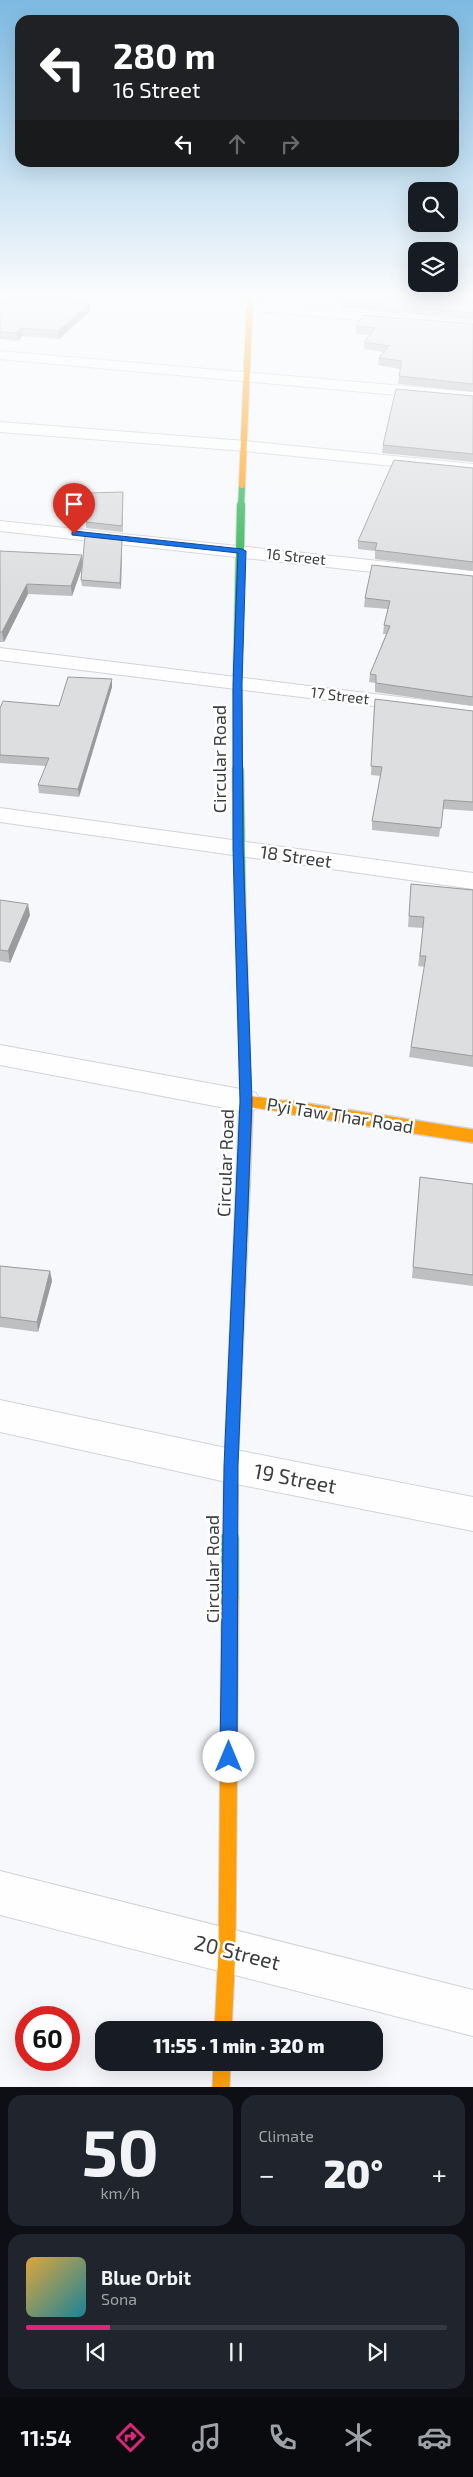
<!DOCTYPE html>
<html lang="en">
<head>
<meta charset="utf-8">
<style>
	body { margin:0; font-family:"Exo 2",sans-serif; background:#20242c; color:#f1f3f6; height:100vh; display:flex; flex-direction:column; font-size:19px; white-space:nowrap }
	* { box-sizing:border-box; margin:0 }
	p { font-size:16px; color:#9ea1a6 }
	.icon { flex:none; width:28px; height:28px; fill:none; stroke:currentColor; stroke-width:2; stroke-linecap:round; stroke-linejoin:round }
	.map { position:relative; height:2087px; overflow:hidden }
	.drawer { display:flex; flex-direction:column; gap:8px; padding:8px; background:#0d0f14; flex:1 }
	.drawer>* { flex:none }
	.guide { position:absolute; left:15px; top:15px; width:444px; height:152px; border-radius:15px; box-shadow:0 5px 20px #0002; background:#202124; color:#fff; overflow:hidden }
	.controls { position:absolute; left:408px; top:182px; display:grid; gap:10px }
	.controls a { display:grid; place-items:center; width:50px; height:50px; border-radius:10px; background:#171b24; box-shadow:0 5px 20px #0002; font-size:25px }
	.speed { position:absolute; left:15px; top:2006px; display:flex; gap:10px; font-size:25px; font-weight:700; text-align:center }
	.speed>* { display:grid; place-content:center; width:65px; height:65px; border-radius:50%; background:#171b24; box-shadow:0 5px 20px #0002; line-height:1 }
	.speed .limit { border:8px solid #d22; background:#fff; color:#111 }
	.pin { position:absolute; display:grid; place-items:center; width:42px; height:42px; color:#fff; margin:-51px -21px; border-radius:50% 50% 50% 0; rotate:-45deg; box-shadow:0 0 5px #0007 }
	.pin .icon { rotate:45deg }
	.me { position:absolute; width:55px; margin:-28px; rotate:0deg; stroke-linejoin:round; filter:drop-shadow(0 0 4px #0008) }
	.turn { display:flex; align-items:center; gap:18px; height:105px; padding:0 15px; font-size:22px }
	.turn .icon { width:65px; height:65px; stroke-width:2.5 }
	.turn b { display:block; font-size:35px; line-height:42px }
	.lanes { display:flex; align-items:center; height:48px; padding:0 15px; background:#0003; justify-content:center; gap:25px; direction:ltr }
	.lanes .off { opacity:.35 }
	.big { font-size:38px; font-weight:800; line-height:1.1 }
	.drawer .widget { flex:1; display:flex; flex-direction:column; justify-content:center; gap:8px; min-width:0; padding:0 18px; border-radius:15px; background:#20242c }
	.drawer .dial { align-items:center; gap:0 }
	.dial b { font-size:65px; line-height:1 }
	.song { display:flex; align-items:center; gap:15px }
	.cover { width:60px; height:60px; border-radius:8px; background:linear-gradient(135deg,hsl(40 70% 55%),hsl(190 70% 35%)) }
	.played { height:5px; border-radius:2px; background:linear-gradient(90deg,#db2777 20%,#363941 20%) }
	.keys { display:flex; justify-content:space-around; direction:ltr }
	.heat { display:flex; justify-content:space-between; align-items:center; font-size:28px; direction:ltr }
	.drawer .tiles { flex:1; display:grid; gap:8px; grid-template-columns:1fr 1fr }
	.widget:last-child { grid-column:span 2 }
	.trip { position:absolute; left:95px; top:2021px; width:288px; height:50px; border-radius:15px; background:#171b24; box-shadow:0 5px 20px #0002; font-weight:800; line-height:50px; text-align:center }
	.dock { display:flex; height:80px; justify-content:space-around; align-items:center; background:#090b0e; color:#9ea1a6 }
	.dock .icon { width:35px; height:35px }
	.dock .active { color:#db2777 }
	.dock b { font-size:22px; color:#f1f3f6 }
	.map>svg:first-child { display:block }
</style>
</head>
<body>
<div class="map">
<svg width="473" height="2087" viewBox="0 0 473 2087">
	<rect width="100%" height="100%" fill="#f6f8fb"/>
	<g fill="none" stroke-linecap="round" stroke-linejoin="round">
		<defs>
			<g id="street">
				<polygon points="249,303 473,322 473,330 244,310 242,307 244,304"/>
				<polygon points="0,351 473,392 473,402 0,359"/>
				<polygon points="0,422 245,441 473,464 473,474 245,451 0,432"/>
				<polygon points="0,521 473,571 473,583 0,531"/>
				<polygon points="0,648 473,706 473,718 0,660"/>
				<polygon points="0,808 473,873 473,889 0,822"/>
				<polygon points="0,1045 246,1090 256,1093 260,1101 256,1109 246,1112 0,1065"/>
				<polygon points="0,1400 231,1449 473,1497 473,1531 231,1483 0,1432"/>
				<polygon points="0,1871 473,1990 473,2036 0,1915"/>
			</g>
			<polyline id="fast-far4" points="241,507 242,485"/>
			<polyline id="fast-far3" points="238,771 237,684 241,505"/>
			<polyline id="fast-far2" points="238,770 240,900"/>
			<polyline id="fast-far1" points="230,1539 231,1466 243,1185"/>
			<polyline id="fast" points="230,1598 230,1538"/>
			<polyline id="slow-far3" points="242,485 250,298"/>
			<g id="slow-far2">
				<polyline points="240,900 246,1108"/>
				<polyline points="246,1101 295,1108"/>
			</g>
			<g id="slow-far1">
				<polyline points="287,1107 473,1136"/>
				<polyline points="243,1185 246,1107"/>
			</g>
			<g id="slow">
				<polyline points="223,2030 227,1951 230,1598"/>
				<polyline points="221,2087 222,2062"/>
			</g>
		</defs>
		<use href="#street" stroke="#d2d3d6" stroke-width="2"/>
		<use href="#fast-far4" stroke="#d2d3d6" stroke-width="8"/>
		<use href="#fast-far3" stroke="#d2d3d6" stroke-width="10"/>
		<use href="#fast-far2" stroke="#d2d3d6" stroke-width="13"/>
		<use href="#fast-far1" stroke="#d2d3d6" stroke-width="16"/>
		<use href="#fast" stroke="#d2d3d6" stroke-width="19"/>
		<use href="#slow-far3" stroke="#d2d3d6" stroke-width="8"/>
		<use href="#slow-far2" stroke="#d2d3d6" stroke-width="13"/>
		<use href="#slow-far1" stroke="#d2d3d6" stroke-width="16"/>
		<use href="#slow" stroke="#d2d3d6" stroke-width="19"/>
		<use href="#street" fill="#fefefe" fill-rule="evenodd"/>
		<use href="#fast-far4" stroke="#30b455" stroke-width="6"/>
		<use href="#fast-far3" stroke="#30b455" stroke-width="8"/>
		<use href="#fast-far2" stroke="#30b455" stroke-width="11"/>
		<use href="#fast-far1" stroke="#30b455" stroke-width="13"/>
		<use href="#fast" stroke="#30b455" stroke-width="17"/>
		<use href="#slow-far3" stroke="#ff9f0a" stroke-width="6"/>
		<use href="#slow-far2" stroke="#ff9f0a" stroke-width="11"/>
		<use href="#slow-far1" stroke="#ff9f0a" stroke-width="13"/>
		<use href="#slow" stroke="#ff9f0a" stroke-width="17"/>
	</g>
	<g fill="#bdbfc1">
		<polygon points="0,298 77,298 76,302 90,304 90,311 59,339 22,336 18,341 0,339"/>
		<polygon points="473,298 473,320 342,308 342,300"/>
		<polygon points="473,324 473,392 398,384 400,369 378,365 379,358 383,352 364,349 364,342 370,335 356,334 356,326"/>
		<polygon points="473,396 473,462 382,453 383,445"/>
		<polygon points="473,468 473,571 375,559 375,551 358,549 358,541"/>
		<polygon points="123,492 123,532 86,528 86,522"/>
		<polygon points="122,540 121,589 82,586 81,580 82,567 72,596 28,594 4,642 0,642 0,551 82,555 83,561"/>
		<polygon points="473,576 473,706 375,692 375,683 369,682 370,674 386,634 383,634 384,625 388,609 364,607 365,598"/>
		<polygon points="112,679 112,687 79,797 39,793 38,785 46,766 0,763 0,708 59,706"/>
		<polygon points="374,708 473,711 473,811 443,809 439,837 372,830 372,821 381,776 371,775"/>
		<polygon points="411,884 473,890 473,1067 409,1057 425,967 418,966 423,928 408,927"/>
		<polygon points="0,900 30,915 10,963 0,961"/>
		<polygon points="420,1177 473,1184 473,1286 412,1278 419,1188"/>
		<polygon points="0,1266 50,1271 52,1281 38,1332 0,1327"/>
	</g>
	<g fill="#9a9b9d">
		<polygon points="90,304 90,311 59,339 58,331"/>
		<polygon points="21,328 22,336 18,341 17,333"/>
		<polygon points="122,540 122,546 121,589 120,583"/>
		<polygon points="82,555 83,565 72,596 71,586"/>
		<polygon points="27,584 28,594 4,642 2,632"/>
		<polygon points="112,679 112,687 79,797 78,789"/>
		<polygon points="28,904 30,915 10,963 8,951"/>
		<polygon points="50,1271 52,1281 38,1332 37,1322"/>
	</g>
	<g fill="#dcdee0" stroke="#9a9b9d">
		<polygon points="0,298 74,298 74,301 90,304 58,331 21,328 17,333 0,332"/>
		<polygon points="343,298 473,298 473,313 342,300"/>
		<polygon points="363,315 473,324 473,384 399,376 402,361 379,358 389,346 364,342 375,328 356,326"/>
		<polygon points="396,389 473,396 473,454 383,445"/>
		<polygon points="394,460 473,468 473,562 375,550 377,543 358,541"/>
		<polygon points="123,492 122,526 86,522 88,493"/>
		<polygon points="85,536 122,540 120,583 81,580"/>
		<polygon points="0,551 82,555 71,586 27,584 2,632 0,632"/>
		<polygon points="372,565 473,576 473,697 376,683 376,675 370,674 390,626 384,625 390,601 365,598"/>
		<polygon points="68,677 112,679 78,789 38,785 49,758 0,755 0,708 3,701 59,706"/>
		<polygon points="375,699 473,711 473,802 444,800 441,828 372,821 382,767 371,766"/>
		<polygon points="411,884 473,890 473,1056 411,1047 426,956 420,956 424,917 409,916"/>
		<polygon points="0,900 28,904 8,951 0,950"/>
		<polygon points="420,1177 473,1184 473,1275 413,1267"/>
		<polygon points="0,1266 50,1271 37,1322 0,1317"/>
	</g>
	<linearGradient id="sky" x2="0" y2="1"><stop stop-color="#7dbae2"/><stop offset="0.5" stop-color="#fbfcfd"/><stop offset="1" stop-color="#fbfcfd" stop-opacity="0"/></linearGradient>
	<rect width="473" height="591" fill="url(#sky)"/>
	<polygon fill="#1a73e8" stroke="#114b97" points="74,531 242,549 246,551 242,684 243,848 252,1101 238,1466 237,1757 235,1763 229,1765 223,1763 220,1757 224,1466 240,1101 233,848 233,684 238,553 72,535 72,532"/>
	<g text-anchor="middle" stroke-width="5" stroke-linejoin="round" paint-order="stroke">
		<g font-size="15" fill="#3b3d3f" stroke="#fff">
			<text transform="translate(296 557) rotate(6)" y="5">16 Street</text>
			<text transform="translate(340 696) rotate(7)" y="5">17 Street</text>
		</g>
		<g font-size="18" fill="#3b3d3f" stroke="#fff">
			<text transform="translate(220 759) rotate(-90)" y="6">Circular Road</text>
			<text transform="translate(296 857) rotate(8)" y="6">18 Street</text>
			<text transform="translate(340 1116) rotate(9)" y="6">Pyi Taw Thar Road</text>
			<text transform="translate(226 1163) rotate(-88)" y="6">Circular Road</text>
			<text transform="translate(213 1569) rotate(-90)" y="6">Circular Road</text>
		</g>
		<g font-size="21" fill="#3b3d3f" stroke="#fff">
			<text transform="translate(295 1479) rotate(11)" y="7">19 Street</text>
			<text transform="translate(237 1953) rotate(14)" y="7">20 Street</text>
		</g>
	</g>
</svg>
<div class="controls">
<a><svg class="icon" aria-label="search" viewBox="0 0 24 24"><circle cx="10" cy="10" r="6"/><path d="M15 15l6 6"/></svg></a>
<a><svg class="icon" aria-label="layers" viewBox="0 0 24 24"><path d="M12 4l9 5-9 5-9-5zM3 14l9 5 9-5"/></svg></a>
</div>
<div class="speed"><div class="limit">60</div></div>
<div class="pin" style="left:74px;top:534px;background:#d93025"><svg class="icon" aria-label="arrive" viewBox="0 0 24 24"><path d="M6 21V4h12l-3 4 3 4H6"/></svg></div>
<svg class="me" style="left:229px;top:1757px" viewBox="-20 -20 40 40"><circle r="19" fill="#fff"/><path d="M0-13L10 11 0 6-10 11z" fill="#1a73e8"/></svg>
<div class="trip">11:55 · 1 min · 320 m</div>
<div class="guide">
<div class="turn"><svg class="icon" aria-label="left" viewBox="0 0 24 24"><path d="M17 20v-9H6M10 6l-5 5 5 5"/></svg><div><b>280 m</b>16 Street</div></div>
<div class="lanes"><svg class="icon" aria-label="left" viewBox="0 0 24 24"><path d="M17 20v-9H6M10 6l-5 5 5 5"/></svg><svg class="icon off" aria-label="ahead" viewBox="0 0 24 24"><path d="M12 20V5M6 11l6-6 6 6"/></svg><svg class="icon off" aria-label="right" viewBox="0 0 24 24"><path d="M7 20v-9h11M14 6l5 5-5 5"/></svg></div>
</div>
</div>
<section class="drawer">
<div class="tiles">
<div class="widget dial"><b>50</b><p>km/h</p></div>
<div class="widget"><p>Climate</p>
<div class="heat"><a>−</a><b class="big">20°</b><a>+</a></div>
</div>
<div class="widget">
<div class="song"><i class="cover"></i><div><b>Blue Orbit</b><p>Sona</p></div></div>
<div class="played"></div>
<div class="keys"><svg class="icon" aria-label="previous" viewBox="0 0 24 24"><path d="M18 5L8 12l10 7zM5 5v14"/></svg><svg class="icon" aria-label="pause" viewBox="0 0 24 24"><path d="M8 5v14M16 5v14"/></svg><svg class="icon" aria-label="next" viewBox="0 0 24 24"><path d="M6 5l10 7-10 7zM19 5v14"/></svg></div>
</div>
</div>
</section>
<nav class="dock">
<b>11:54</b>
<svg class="icon active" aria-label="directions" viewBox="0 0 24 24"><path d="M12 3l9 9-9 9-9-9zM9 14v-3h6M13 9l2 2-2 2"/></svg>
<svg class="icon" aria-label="music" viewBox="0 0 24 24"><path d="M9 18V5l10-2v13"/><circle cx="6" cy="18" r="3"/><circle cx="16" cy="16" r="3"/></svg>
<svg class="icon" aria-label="phone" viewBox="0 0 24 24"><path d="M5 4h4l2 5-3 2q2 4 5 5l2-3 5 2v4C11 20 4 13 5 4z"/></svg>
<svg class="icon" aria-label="climate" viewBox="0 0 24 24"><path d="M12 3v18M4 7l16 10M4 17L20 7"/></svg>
<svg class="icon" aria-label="car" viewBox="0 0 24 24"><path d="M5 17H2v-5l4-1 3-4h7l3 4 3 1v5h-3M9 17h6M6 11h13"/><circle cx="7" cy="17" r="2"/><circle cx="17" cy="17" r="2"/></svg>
</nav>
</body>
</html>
